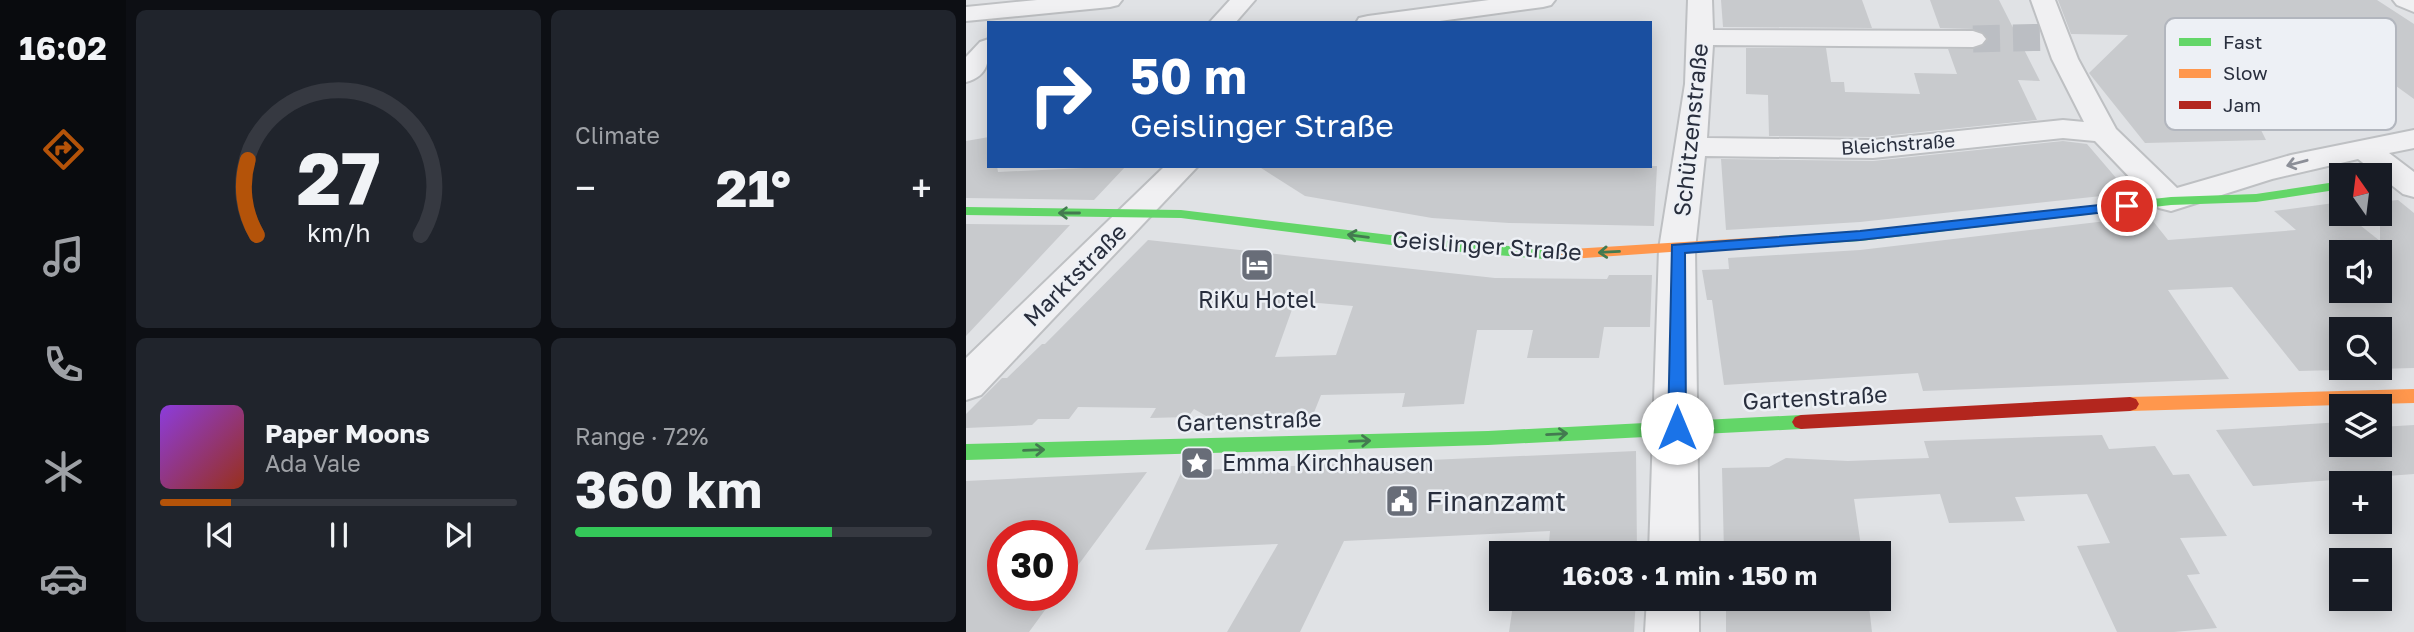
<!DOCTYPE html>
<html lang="en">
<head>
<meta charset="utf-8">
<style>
	body { margin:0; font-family:"Golos Text",sans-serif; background:#20242c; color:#f1f3f6; height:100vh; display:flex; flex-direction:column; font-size:26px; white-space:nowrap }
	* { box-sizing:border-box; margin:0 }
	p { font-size:23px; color:#9ea1a6 }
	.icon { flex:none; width:38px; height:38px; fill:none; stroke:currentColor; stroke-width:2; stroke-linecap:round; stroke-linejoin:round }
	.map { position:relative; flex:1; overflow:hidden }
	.panel { display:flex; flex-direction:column; gap:10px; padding:10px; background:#0d0f14; width:840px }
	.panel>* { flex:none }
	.banner { position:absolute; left:21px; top:21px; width:665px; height:147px; border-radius:0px; box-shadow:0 4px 18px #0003; background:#1a4fa0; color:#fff; overflow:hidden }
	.needle { width:46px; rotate:346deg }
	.buttons { position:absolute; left:1363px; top:163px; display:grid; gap:14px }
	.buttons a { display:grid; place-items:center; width:63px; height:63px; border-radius:0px; background:#171b24; box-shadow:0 4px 18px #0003; font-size:35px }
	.speed { position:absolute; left:21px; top:520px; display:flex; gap:14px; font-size:35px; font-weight:700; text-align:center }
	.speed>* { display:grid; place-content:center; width:91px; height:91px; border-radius:50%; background:#171b24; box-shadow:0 4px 18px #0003; line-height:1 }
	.speed .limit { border:10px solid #d22; background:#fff; color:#111 }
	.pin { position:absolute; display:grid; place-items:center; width:60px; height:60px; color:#fff; margin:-30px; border:4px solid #fff; border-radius:50%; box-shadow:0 2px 7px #0007 }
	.me { position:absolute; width:77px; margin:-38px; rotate:0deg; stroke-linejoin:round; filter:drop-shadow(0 0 5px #0008) }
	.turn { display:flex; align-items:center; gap:24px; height:147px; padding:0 28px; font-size:32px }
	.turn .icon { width:91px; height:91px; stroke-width:2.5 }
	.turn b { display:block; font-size:49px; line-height:60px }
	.big { font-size:52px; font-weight:700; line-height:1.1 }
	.panel .card { flex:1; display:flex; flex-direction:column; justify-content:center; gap:10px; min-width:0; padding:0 24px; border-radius:10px; background:#20242c }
	.panel .dial { align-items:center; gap:0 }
	.dial svg { height:182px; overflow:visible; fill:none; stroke:#363941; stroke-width:7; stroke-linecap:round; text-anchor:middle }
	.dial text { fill:#f1f3f6; stroke:none }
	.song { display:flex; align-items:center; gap:21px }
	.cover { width:84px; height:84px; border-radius:10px; background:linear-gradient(135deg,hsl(270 70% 55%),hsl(10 70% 35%)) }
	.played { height:7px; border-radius:4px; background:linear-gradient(90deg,#b45309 20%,#363941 20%) }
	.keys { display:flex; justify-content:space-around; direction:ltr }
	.heat { display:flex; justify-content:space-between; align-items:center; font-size:38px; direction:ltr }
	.charge { height:10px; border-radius:5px; background:linear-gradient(90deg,#34c759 72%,#363941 0) }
	.panel .tiles { flex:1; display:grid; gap:10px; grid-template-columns:repeat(2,1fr) }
	.trip { position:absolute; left:523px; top:541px; width:402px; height:70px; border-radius:0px; background:#171b24; box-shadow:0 4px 18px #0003; font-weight:700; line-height:70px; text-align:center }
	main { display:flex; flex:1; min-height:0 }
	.menu { display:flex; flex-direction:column; width:126px; justify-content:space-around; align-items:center; background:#090b0e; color:#9ea1a6 }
	.menu .icon { width:49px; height:49px }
	.menu .selected { color:#b45309 }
	.menu b { font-size:32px; color:#f1f3f6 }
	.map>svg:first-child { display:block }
</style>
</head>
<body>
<main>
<nav class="menu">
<b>16:02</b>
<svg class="icon selected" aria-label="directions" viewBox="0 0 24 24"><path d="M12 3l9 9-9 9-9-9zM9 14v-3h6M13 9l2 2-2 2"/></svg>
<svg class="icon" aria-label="music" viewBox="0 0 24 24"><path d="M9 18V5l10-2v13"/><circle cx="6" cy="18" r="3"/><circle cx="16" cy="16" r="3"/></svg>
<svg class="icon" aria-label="phone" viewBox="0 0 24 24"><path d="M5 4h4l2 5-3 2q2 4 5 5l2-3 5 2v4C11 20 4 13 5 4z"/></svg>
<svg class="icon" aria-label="climate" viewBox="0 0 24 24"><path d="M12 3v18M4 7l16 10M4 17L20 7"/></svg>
<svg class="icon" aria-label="car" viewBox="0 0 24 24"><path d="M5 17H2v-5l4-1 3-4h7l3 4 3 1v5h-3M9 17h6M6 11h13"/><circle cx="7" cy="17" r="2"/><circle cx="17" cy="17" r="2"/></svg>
</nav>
<section class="panel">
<div class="tiles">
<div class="card dial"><svg viewBox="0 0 100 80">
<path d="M14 69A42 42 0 1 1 86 69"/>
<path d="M14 69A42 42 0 0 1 10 36" stroke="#b45309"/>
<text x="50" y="56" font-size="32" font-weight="700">27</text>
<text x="50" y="72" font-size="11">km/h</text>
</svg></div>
<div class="card"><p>Climate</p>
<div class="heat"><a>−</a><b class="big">21°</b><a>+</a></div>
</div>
<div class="card">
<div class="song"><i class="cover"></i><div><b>Paper Moons</b><p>Ada Vale</p></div></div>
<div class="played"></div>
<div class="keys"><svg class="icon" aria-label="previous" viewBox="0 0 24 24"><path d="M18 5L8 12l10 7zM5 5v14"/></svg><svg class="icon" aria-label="pause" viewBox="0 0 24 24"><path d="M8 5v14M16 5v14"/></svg><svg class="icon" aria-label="next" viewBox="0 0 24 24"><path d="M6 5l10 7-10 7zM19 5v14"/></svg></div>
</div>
<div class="card"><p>Range · 72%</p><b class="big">360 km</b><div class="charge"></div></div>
</div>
</section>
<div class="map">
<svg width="1448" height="632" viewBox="0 0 1448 632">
	<rect width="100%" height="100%" fill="#e0e2e5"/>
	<g fill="#c8cacd" fill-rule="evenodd">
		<polygon points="755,0 896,0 906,28 757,27"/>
		<polygon points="964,0 1033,0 1074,81 1052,80 1071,120 907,137 803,136 802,95 780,94 780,48 860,48 865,82 878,82 879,92 954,94 948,73 991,74 982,49 1008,49 1017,46 1023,39 1018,32 1008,29 974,28"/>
		<polygon points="1092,0 1411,0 1448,24 1448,99 1379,49 1256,52 1300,140 1179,143 1123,73 1162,35 1105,34"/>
		<polygon points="23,137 23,166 31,166 32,172 160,166 128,200 0,198 0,141"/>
		<polygon points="1097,141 1121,144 1163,193 894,222 760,230 755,159 907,161"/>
		<polygon points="292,166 691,166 688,226 543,223 466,218 339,196"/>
		<path d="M1432,200L1448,213V368L1333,371L1266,287L1202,290L1263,379L957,391L952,373L758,385L746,300H741L736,270L763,269L762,258L894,250L1183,216L1202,240L1330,230L1308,211L1368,203L1376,210V214H1380L1414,241V202ZM1376,252H1414V290H1376ZM1376,329H1414V368H1376Z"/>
		<polygon points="0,224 104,225 0,336"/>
		<path d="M182,240L529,278L641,279L643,275H686L684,327H638L633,358H561L567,330H511L498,404L436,407L439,393L355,395L347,415L242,417L228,409L222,417L184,418L190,408L112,407L103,419H72L66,425L0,428V414L36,378H41L76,344H79ZM329,301L387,306L370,355L309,357Z"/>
		<polygon points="1376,422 1376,444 1414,444 1414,427 1448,425 1448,474 1287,486 1250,430"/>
		<polygon points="1136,435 1143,449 1189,446 1207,475 1223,474 1261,536 1214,538 1234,574 1221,575 1251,628 1208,632 1151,632 1111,546 1144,543 1121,494 1049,497 1059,521 983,523 974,494 888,499 896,553 758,553 756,468 803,467 820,458 882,461 963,458 958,441"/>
		<polygon points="670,451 671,553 582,553 584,531 378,541 334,632 261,632 312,544 179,550 216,471"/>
		<polygon points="181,472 96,587 96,536 37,536 37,595 90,595 63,632 0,632 0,481"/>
		<polygon points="548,598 670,598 668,632 543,632"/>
		<polygon points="760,598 902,598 906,632 760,632"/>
	</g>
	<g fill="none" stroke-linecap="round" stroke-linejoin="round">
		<polyline stroke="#bbbec3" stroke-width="27" stroke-dasharray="27 13" stroke-linecap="butt" points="1007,39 1092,37"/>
		<defs>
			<g id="street">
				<polygon points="71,0 156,0 152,5 144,7 0,21 0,7"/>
				<polygon points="264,0 289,0 269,23 243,23"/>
				<polygon points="523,0 589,0 585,5 577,7 459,23 390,23 393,18 402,16"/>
				<polygon points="722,0 746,0 747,30 1007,31 1016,34 1020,39 1016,44 1007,47 747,45 741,138 907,140 1097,120 1118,122 1086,59 1065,0 1089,0 1112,59 1150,129 1211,188 1325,155 1448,130 1448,148 1423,153 1448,172 1448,197 1437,194 1392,159 1306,179 1205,211 1193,208 1129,141 1097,138 907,158 739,156 729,249 733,553 683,553 693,249 719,84"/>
				<polygon points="1427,0 1448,0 1448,12 1431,5"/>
				<path d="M23,39C23,60 23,76 0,82V57L14,42Z"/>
				<polygon points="199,166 232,166 15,395 0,400 0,358"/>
				<polygon points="681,598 733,598 733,632 679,632"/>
			</g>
		</defs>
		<use href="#street" stroke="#bec0c3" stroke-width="4"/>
		<use href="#street" fill="#f0f0f2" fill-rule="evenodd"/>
		<g fill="#63d668" fill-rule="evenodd">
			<polygon points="1376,181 1376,189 1290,202 1205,205 894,241 814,246 807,241 814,236 894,231 1205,197 1290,194"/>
			<polygon points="0,207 215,210 449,238 590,250 597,255 590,260 449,248 215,218 0,215"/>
			<polygon points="835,415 841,417 844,422 841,427 835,429 522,445 0,460 0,444 522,431"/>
		</g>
		<g fill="#ff974d" fill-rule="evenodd">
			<polygon points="814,236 821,241 819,244 590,260 583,255 590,250"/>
			<polygon points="1448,389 1448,403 1164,411 1158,409 1155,404 1158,399 1164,397"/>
		</g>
		<polygon fill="#b3261e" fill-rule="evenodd" points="1164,397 1170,399 1173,404 1170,409 1164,411 835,429 829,427 826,422 829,417 835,415"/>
	</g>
	<defs><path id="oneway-shaft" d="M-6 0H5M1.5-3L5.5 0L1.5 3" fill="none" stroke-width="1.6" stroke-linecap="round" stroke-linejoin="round" transform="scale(1.75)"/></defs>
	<use stroke="#8c8f98" href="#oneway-shaft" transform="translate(1331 163) rotate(165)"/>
	<g stroke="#437a50">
		<use href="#oneway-shaft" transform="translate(103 213) rotate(180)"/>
		<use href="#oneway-shaft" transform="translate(392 236) rotate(-173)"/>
		<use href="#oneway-shaft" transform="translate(643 252) rotate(177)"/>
		<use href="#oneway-shaft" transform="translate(591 434) rotate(-3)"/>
		<use href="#oneway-shaft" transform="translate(394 441) rotate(-2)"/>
		<use href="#oneway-shaft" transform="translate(68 450) rotate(-2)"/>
	</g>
	<polygon fill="#1a73e8" stroke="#114b97" stroke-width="2" points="1161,202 1168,206 1166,209 894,240 719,253 720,428 717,433 711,435 704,433 702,428 706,245 894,231"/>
	<defs>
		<symbol id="hotel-square" viewBox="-11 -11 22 22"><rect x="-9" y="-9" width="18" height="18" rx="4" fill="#686d78" stroke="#edf0f5"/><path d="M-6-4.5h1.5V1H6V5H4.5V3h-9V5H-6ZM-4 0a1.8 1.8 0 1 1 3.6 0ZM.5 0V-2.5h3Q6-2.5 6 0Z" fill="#fff"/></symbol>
		<symbol id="sight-square" viewBox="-11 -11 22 22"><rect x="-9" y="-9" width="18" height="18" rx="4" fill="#686d78" stroke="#edf0f5"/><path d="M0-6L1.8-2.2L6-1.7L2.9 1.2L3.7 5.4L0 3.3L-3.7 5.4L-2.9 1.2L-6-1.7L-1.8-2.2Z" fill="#fff"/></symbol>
		<symbol id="civic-square" viewBox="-11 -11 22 22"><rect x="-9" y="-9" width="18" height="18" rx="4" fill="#686d78" stroke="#edf0f5"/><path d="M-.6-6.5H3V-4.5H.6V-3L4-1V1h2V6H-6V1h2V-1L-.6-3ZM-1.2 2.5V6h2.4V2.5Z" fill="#fff"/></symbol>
	</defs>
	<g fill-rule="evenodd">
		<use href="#hotel-square" x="272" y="246" width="38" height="38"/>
		<use href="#sight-square" x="212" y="444" width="38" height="38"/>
		<use href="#civic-square" x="417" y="482" width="38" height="38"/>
	</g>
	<g text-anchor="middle" stroke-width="5" stroke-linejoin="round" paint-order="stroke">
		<g font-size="19" fill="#282e3d" stroke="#edf0f5">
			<text transform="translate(932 144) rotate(-4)" y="7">Bleichstraße</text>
		</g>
		<g font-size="23" fill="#282e3d" stroke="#edf0f5">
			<text transform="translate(725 130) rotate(-84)" y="8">Schützenstraße</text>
			<text transform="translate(521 246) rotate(4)" y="8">Geislinger Straße</text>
			<text transform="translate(109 275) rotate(-45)" y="8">Marktstraße</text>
			<text transform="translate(849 398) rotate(-3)" y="8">Gartenstraße</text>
			<text transform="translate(283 421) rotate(-2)" y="8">Gartenstraße</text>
		</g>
		<g font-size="23" fill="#282e3d" stroke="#edf0f5">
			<text x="291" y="308">RiKu Hotel</text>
			<text x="256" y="471" text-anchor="start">Emma Kirchhausen</text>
		</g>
		<g font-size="28" fill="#282e3d" stroke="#edf0f5" text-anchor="start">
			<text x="460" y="511">Finanzamt</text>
		</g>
	</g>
	<rect x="1199" y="18" width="231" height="112" rx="10" fill="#edf0f5" stroke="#b2b6be" stroke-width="2"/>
	<rect x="1213" y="38" width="32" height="8" fill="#63d668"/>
	<rect x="1213" y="69" width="32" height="9" fill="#ff974d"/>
	<rect x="1213" y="101" width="32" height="8" fill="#b3261e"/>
	<g font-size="19" fill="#282e3d">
		<text x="1257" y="49">Fast</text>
		<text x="1257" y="80">Slow</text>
		<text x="1257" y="112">Jam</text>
	</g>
</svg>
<div class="buttons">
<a><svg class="needle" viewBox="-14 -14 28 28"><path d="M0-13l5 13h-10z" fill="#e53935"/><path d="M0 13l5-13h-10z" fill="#9ea1a6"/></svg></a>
<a><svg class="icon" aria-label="sound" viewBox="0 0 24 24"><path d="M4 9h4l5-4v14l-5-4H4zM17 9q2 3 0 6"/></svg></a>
<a><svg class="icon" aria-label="search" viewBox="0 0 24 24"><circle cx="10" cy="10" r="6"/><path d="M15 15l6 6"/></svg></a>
<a><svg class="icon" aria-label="layers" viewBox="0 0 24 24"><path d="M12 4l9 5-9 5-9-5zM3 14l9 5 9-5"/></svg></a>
<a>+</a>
<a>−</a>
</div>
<div class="speed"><div class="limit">30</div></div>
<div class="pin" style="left:1161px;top:206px;background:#d93025"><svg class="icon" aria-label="arrive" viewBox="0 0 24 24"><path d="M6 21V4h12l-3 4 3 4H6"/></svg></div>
<svg class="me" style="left:711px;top:428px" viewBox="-20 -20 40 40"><circle r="19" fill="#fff"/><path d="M0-13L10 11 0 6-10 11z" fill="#1a73e8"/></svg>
<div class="trip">16:03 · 1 min · 150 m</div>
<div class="banner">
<div class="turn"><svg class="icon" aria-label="right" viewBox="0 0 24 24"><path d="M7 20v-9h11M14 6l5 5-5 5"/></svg><div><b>50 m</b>Geislinger Straße</div></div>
</div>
</div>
</main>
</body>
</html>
